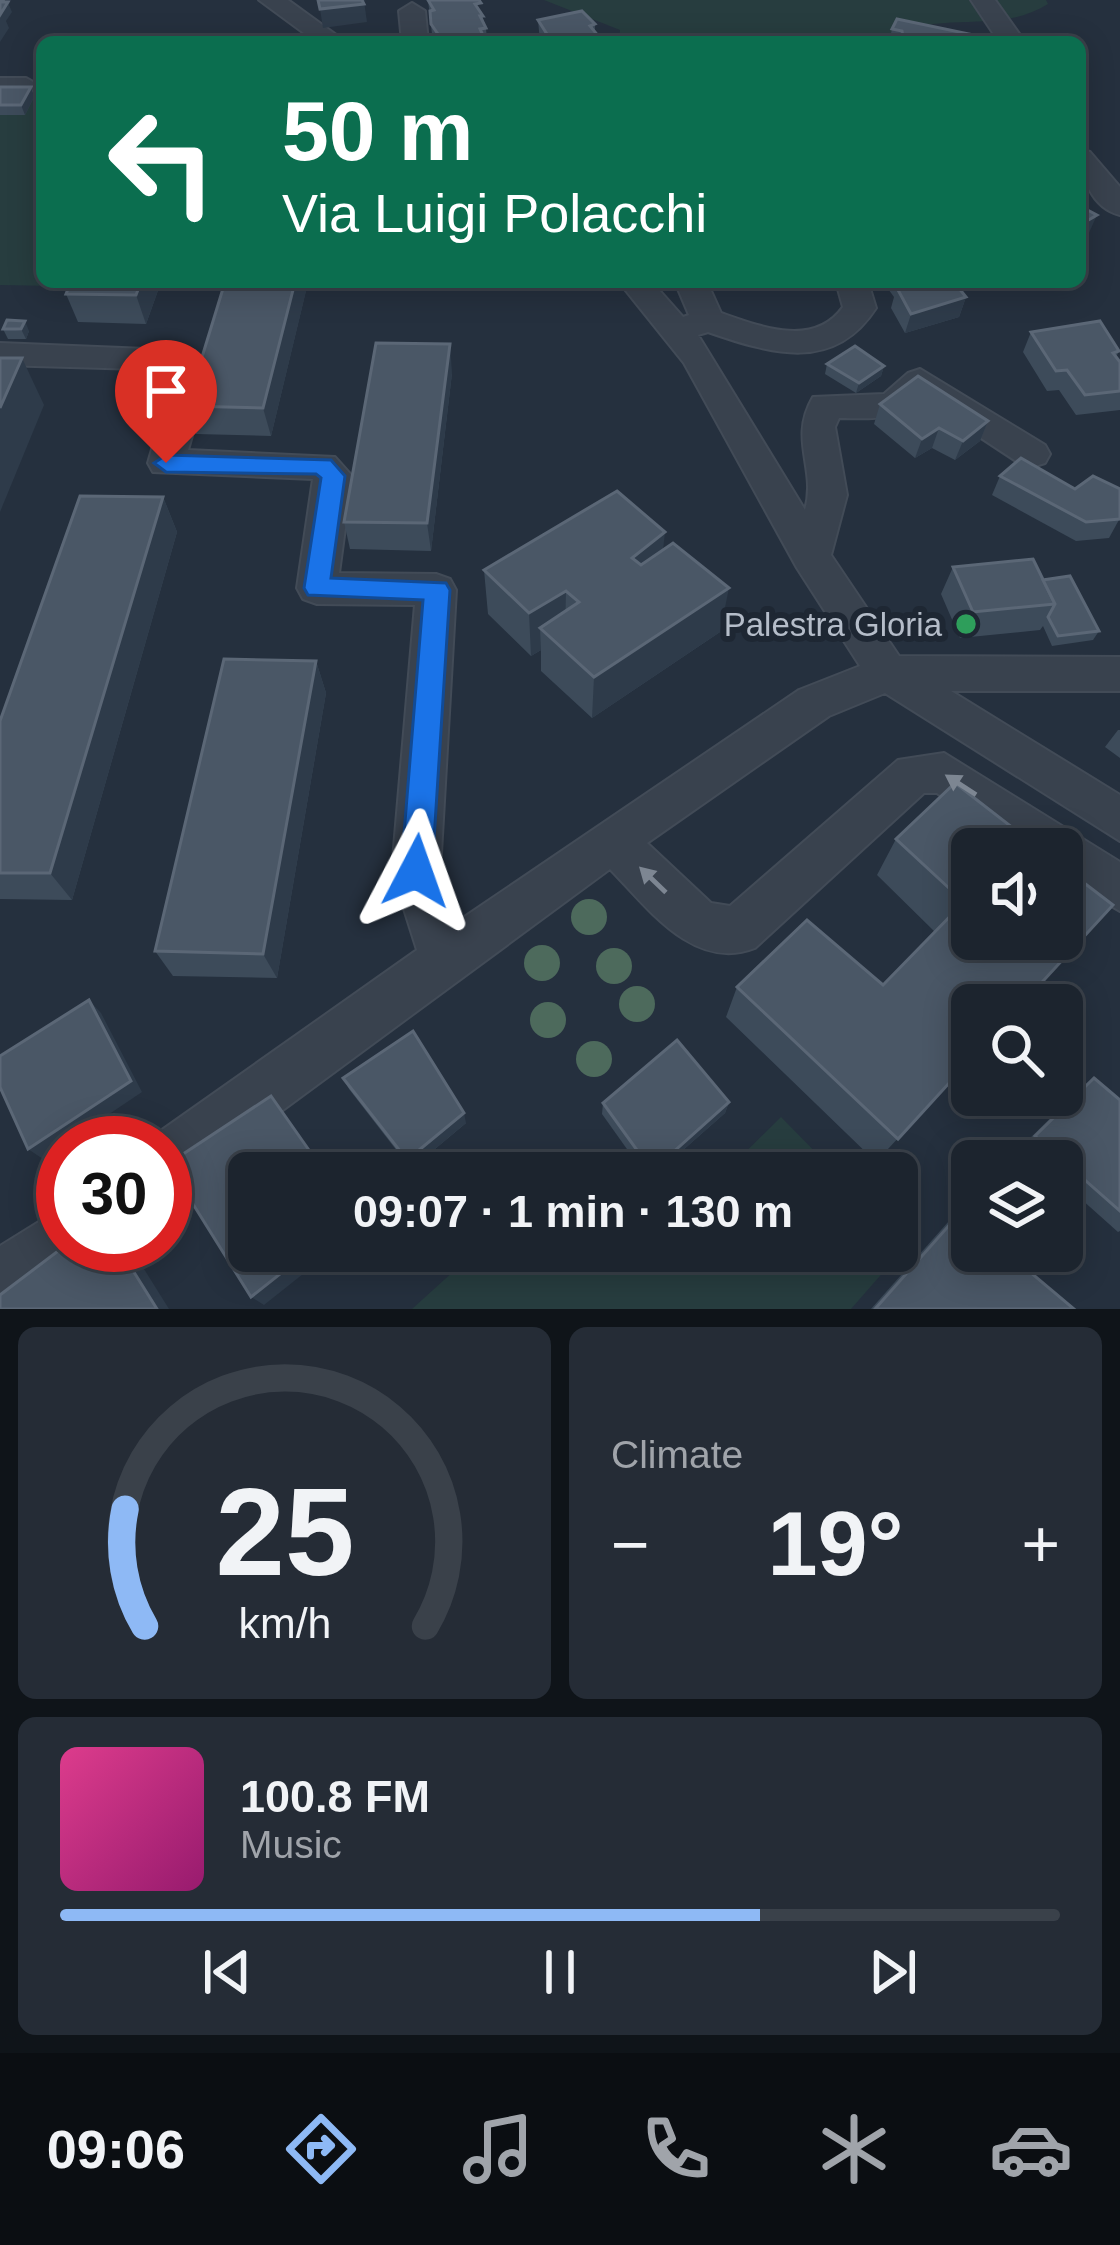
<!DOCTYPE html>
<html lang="en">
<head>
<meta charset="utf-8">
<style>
	body { margin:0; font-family:Helvetica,sans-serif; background:#252c36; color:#f1f3f6; height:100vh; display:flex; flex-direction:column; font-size:45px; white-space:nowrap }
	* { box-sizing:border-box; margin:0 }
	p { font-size:39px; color:#a0a4aa }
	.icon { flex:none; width:66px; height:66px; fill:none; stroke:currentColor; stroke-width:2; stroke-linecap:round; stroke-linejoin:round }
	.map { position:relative; height:1309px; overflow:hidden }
	.panel { display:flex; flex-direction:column; gap:18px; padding:18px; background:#0f1419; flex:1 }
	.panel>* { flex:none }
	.top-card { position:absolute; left:36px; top:36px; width:1050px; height:252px; border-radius:18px; box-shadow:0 6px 30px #0003,0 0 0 3px #3a414a; background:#0b6e4f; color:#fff; overflow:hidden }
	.tools { position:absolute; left:951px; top:828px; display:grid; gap:24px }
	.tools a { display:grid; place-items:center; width:132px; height:132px; border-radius:18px; background:#1c242e; box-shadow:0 6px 30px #0003,0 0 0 3px #3a414a; font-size:60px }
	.speed { position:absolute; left:36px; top:1116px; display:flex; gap:24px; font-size:60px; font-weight:700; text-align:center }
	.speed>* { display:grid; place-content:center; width:156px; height:156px; border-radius:50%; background:#1c242e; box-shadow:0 6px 30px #0003,0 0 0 3px #3a414a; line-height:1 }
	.speed .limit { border:18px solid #d22; background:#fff; color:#111 }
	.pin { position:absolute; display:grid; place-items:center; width:102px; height:102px; color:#fff; margin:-123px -51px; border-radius:50% 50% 50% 0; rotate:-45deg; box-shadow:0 0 12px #0007 }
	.pin .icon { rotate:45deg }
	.me { position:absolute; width:132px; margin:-66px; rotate:4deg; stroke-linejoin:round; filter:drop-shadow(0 0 9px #0008) }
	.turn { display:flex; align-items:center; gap:42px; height:252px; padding:0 48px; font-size:54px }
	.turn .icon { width:156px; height:156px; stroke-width:2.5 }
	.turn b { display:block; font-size:84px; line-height:102px }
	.big { font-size:90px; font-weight:600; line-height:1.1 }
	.panel .widget { flex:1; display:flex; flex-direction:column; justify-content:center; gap:18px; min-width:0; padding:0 42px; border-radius:18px; background:#252c36 }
	.panel .dial { align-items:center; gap:0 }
	.dial svg { height:312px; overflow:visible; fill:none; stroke:#3a414a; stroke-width:7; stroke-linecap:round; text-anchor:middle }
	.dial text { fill:#f1f3f6; stroke:none }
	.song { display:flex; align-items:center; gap:36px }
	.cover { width:144px; height:144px; border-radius:18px; background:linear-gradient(135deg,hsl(330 70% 55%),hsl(320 70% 35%)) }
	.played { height:12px; border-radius:6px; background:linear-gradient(90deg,#8eb9f5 70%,#3a414a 70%) }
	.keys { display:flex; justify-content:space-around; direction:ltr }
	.heat { display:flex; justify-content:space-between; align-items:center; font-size:66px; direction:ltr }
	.panel .tiles { flex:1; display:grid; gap:18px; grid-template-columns:1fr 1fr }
	.widget:last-child { grid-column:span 2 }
	.trip { position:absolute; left:228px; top:1152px; width:690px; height:120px; border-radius:18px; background:#1c242e; box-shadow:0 6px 30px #0003,0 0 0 3px #3a414a; font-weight:600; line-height:120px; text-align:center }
	.menu { display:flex; height:192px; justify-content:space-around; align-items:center; background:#0b0e12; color:#a0a4aa }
	.menu .icon { width:84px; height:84px }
	.menu .current { color:#8eb9f5 }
	.menu b { font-size:54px; color:#f1f3f6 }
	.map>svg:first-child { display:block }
</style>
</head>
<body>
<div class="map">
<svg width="1120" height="1309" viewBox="0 0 1120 1309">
	<rect width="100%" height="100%" fill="#25303e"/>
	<g fill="#273d3f">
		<path d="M544,0H1046L1048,4C995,37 941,6 879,42H619L620,30Z"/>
		<polygon points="0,90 42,90 42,282 55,282 53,286 0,285"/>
		<polygon points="781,1117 836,1173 724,1173"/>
		<polygon points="897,1235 907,1245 851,1309 412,1309 476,1251 897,1251"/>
	</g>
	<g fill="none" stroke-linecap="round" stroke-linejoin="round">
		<defs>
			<g id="minor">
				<polygon points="259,0 288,0 346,42 316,42"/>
				<polygon points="971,0 995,0 1025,42 999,42"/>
				<polygon points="412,3 425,11 428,42 402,42 399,11"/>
				<polygon points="0,78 26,78 40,86 26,94 0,94"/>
				<path d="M1080,149L1090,152L1120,187V215C1091,208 1080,175 1080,149Z"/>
				<path d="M619,282H652L683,317L689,315L675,282H707L721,313C761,327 814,348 843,307L836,282H868L876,308C834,373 772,354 708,332L698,335L805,510C817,468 788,440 813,397L884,394L908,373L920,369L1045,445L1050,454L1045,463L1032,467L1019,463L922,399C896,422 872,418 839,418L835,427L847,495L831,555L899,656L1120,657V691H951L1120,795V841L885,693L829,716L647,843L711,903L730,906L898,760L944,753L1120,862V911L1062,877V849H1020L937,793H924L755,948C694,972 648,908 610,869L185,1182L165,1190V1143L145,1142L417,950L392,871L415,605L317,604L303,599L297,588L313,479L153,472L148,463L175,370L0,365V343L195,351L211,368L188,450L335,457L352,476L339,573L436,574L450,579L456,590L440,871L457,922L799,690L860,666L797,568L684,363Z"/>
				<polygon points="63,1207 63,1245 88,1245 83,1256 21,1303 0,1309 0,1246"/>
			</g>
		</defs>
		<use href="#minor" stroke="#424b57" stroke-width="4"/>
		<use href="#minor" fill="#39424e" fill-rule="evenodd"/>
	</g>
	<g fill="#4d6a5c">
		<circle cx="589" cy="917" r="18"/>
		<circle cx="542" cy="963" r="18"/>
		<circle cx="614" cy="966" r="18"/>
		<circle cx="637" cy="1004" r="18"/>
		<circle cx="548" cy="1020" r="18"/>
		<circle cx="594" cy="1059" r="18"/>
	</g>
	<g fill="#3d4b5a">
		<polygon points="428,0 481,12 486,28 487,42 433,42"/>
		<polygon points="538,20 595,24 595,31 600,42 540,42"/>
		<polygon points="892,29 978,42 889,42"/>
		<polygon points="0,87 34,97 25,115 0,115"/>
		<polygon points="71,282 161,282 146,324 78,322 66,294"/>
		<polygon points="225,282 308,282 271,436 196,434 187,406"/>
		<polygon points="883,282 954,282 966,297 959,317 905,333 891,308 894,297"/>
		<polygon points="3,329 29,331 26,339 8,339"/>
		<polygon points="1031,332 1119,351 1116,357 1120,362 1120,410 1076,415 1059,390 1047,391 1023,352"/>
		<polygon points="827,364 884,366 881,376 856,393 825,374"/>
		<polygon points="452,373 431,551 350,549 344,522"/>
		<polygon points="880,404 988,421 980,441 955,460 932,448 915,458 874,424"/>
		<polygon points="1000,476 1120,518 1109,538 1076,541 992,495"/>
		<polygon points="163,497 177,532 72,900 0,899 0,721"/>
		<polygon points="663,550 720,632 592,718 541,671 541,650 531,656 488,614 484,570"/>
		<polygon points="953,567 1043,580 1099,631 1093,640 1052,646 1043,626 1040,630 960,638 941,594"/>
		<polygon points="316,661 326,693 277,978 173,976 155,951"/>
		<polygon points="1118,730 1120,730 1120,758 1105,747"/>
		<polygon points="896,839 1040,849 972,1058 876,1162 726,1017 737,987 883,985 935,932 877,875"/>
		<polygon points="343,1078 466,1123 411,1169 349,1089"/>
		<polygon points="1094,1078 1120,1100 1120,1231 1118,1232 1062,1182 1062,1161 1039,1161 1022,1146 1080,1089"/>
		<polygon points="729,1102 725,1113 657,1173 644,1173 602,1114 603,1103"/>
		<polygon points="960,1213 1074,1309 871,1309 949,1221"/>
	</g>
	<g fill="#2e3b4a">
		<polygon points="3,0 10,0 9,5 12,12 6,21 9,28 0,42 0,15"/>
		<polygon points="359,0 366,0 364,1 367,22 323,28 320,9"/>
		<polygon points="31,87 34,97 25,115 21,105"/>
		<polygon points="1097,215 1088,235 1080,240 1080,225"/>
		<polygon points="141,282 161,282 146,324 136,295"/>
		<polygon points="295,282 308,283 271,436 263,408"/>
		<polygon points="966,297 959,317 905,333 911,314"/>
		<polygon points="25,321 29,331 26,339 21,329"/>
		<polygon points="450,344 452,373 431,551 427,523"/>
		<polygon points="22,358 44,405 0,512 0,408"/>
		<polygon points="884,366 881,376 856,393 859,383"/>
		<polygon points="988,421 980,441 955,460 963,441"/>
		<polygon points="939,428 932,448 915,458 922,439"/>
		<polygon points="163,497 177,532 72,900 50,873"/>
		<polygon points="665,532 660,577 628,602 632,558"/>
		<polygon points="729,588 720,632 592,718 594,677"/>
		<polygon points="566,591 565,635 540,628 541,650 531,656 529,613"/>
		<polygon points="316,661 326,693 277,978 263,954"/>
		<polygon points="89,1000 101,1013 142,1092 66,1143 63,1143 63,1145 43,1159 28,1149"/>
		<polygon points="729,1102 725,1113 657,1173 651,1173"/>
		<polygon points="464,1113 466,1123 411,1169 407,1160"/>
		<polygon points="117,1245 129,1245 169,1309 157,1309"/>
		<polygon points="309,1251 332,1251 264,1305 251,1297"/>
	</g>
	<g fill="#4a5766" stroke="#5b6776" stroke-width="3">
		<polygon points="0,0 3,0 1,2 8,2 0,15"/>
		<polygon points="318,0 362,0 364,4 320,9"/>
		<polygon points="428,0 479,0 481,3 475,4 483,16 480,16 486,28 480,29 486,42 435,42 435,38 440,37 431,24 430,11 434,10"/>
		<polygon points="582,11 595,24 590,26 600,38 596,39 598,42 552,42 538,20"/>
		<polygon points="897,19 974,35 978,42 904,42 902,31 892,29"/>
		<polygon points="0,87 31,87 21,105 0,105"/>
		<polygon points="1080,206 1097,215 1080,225"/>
		<polygon points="71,282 141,282 136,295 66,294"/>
		<polygon points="225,282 295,282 263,408 187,406"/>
		<polygon points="904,282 954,282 966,297 911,314 897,288 906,285"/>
		<polygon points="7,320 25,321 21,329 3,329"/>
		<polygon points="1100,321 1119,351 1113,353 1120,362 1120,391 1085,395 1067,370 1056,371 1031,332"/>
		<polygon points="376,343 450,344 427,523 344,522"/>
		<polygon points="855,346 884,366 859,383 827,364"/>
		<polygon points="0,358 22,358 0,408"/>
		<polygon points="918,376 988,421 963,441 939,428 922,439 880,404"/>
		<polygon points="1021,458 1075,489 1093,476 1120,489 1120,519 1086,522 1000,476"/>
		<polygon points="617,491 665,532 632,558 641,565 673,543 729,588 594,677 540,628 579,602 566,591 529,613 484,570"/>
		<polygon points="80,496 163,497 50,873 0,873 0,721"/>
		<polygon points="1033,559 1055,604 973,612 953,567"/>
		<polygon points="1070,576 1099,631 1058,636 1048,617 1055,604 1043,580"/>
		<polygon points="224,659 316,661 263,954 155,951"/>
		<polygon points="955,783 1040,849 972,849 972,939 1062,939 1062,866 1113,905 1021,1005 972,1005 972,1058 898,1139 737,987 807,920 883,985 964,902 896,839"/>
		<polygon points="89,1000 131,1081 28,1149 0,1087 0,1056"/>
		<polygon points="413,1031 464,1113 407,1160 343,1078"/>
		<polygon points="677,1040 729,1102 652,1171 603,1103"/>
		<polygon points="1094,1078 1120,1100 1120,1211 1035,1136"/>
		<polygon points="271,1096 325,1173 249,1173 249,1251 309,1251 251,1297 168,1164"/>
		<polygon points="960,1213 972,1223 972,1251 1005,1251 1074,1309 875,1309"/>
		<polygon points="66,1245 117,1245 157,1309 0,1309 0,1295"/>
	</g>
	<defs><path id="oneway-solid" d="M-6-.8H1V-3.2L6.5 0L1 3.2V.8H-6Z" transform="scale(3)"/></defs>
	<g fill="#7d8692">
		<use href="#oneway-solid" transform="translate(961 785) rotate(-147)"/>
		<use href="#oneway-solid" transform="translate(653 880) rotate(-136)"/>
	</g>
	<polygon fill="#1a73e8" stroke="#114b97" stroke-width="3" points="166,455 331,460 345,476 331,578 446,583 450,590 432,871 427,881 416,885 405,881 401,871 423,600 308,595 304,588 321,478 316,474 166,472 154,463"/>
	<circle fill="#2e9e5b" stroke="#1e2733" stroke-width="4.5" cx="966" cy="624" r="12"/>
	<g text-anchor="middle" stroke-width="12" stroke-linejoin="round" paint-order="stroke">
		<g font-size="33" fill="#b5bdc9" stroke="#1e2733" text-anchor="end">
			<text x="942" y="636">Palestra Gloria</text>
		</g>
	</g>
</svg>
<div class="tools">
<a><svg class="icon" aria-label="sound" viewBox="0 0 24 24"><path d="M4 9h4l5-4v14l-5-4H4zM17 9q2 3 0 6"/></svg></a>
<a><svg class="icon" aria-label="search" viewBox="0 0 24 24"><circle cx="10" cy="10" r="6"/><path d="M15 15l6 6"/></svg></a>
<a><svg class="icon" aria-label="layers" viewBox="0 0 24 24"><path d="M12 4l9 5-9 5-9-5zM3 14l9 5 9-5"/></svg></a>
</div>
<div class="speed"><div class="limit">30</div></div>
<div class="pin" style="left:166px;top:463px;background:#d93025"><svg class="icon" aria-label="arrive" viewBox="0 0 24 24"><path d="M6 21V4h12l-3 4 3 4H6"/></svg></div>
<svg class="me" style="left:416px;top:871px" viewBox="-20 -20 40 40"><path d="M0-17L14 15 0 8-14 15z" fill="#1a73e8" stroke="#fff" stroke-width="4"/></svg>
<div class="trip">09:07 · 1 min · 130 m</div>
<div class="top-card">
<div class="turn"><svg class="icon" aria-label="left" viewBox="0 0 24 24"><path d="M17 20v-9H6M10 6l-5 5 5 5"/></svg><div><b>50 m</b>Via Luigi Polacchi</div></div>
</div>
</div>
<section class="panel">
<div class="tiles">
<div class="widget dial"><svg viewBox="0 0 100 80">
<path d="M14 69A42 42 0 1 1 86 69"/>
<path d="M14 69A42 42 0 0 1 9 39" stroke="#8eb9f5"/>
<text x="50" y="56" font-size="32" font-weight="700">25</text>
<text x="50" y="72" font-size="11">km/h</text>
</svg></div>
<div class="widget"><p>Climate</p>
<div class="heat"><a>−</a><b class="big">19°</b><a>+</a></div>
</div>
<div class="widget">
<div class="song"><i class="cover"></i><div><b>100.8 FM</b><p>Music</p></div></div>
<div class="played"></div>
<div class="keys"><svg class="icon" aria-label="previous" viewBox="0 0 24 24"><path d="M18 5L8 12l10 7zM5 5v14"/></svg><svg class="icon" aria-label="pause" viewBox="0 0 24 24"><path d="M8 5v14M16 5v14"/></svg><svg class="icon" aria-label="next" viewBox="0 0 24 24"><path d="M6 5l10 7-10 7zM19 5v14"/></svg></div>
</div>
</div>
</section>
<nav class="menu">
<b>09:06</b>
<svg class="icon current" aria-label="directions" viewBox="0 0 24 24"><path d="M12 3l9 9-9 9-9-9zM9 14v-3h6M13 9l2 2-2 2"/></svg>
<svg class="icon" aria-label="music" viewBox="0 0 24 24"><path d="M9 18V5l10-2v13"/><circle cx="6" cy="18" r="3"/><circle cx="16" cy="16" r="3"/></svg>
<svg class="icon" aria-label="phone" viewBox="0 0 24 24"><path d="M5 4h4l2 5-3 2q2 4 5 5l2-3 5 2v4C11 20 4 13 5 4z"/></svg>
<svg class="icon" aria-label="climate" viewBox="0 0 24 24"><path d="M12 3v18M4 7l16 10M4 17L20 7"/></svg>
<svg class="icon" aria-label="car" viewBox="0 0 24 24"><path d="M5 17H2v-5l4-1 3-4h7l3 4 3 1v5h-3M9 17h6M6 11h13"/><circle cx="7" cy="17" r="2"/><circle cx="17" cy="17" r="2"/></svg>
</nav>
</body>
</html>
